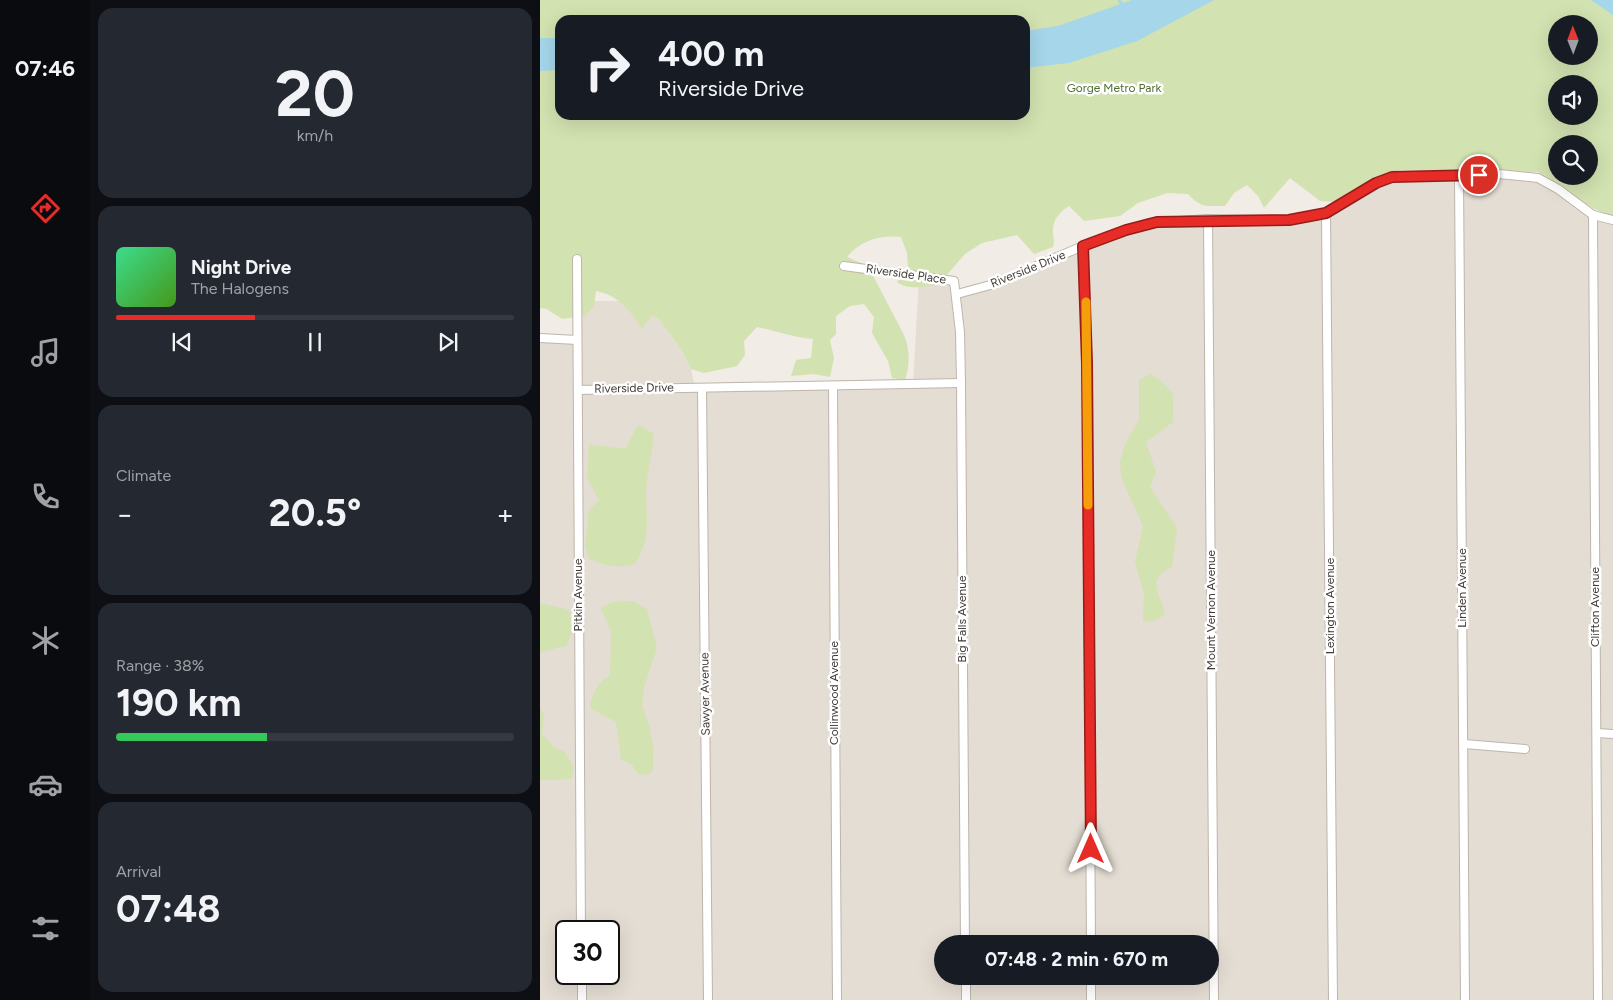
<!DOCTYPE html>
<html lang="en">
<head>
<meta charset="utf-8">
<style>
	body { margin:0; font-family:Figtree,sans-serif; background:#242831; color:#f1f3f6; height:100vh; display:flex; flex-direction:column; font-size:19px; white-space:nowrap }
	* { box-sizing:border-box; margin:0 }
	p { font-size:16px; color:#9ea1a6 }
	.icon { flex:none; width:28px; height:28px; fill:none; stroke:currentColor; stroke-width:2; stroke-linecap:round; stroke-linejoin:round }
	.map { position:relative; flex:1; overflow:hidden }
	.details { display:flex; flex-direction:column; gap:8px; padding:8px; background:#0d0f14; width:450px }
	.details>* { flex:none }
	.banner { position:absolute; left:15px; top:15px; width:475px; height:105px; border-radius:15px; box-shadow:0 5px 20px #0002; background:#171b24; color:#f1f3f6; overflow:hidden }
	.needle { width:32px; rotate:359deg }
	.tools { position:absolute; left:1008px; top:15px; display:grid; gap:10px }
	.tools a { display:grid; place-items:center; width:50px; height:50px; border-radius:50%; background:#171b24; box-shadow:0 5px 20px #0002; font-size:25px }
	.speed { position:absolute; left:15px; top:920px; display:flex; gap:10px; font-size:25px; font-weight:700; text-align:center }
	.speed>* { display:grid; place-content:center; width:65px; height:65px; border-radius:50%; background:#171b24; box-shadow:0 5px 20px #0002; line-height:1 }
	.speed .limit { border:2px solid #111; border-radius:8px; background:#fff; color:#111 }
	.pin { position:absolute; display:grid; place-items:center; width:42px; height:42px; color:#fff; margin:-21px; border:2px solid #fff; border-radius:50%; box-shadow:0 1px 5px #0007 }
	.me { position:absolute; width:55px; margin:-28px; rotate:0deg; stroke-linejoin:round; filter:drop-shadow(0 0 4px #0008) }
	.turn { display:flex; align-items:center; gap:18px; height:105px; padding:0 20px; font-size:22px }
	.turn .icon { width:65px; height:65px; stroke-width:2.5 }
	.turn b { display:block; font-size:35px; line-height:42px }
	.big { font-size:38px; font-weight:700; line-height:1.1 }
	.details .widget { flex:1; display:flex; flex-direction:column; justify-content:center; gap:8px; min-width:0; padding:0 18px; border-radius:15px; background:#242831 }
	.details .dial { align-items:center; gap:0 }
	.dial b { font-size:65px; line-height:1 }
	.song { display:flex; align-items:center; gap:15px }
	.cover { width:60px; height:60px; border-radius:8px; background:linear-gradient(135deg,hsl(150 70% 55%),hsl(100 70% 35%)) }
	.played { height:5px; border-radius:2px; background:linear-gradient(90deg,#e72b26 35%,#363941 35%) }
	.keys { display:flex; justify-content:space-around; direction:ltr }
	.heat { display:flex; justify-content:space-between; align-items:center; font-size:28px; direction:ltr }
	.charge { height:8px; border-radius:4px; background:linear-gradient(90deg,#34c759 38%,#363941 0) }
	.trip { position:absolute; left:394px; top:935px; width:285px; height:50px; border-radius:25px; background:#171b24; box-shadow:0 5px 20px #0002; font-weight:700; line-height:50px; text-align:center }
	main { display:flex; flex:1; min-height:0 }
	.menu { display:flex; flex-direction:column; width:90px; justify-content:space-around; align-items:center; background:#090b0e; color:#9ea1a6 }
	.menu .icon { width:35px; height:35px }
	.menu .on { color:#e72b26 }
	.menu b { font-size:22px; color:#f1f3f6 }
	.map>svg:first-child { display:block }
</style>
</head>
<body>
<main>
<nav class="menu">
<b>07:46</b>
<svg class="icon on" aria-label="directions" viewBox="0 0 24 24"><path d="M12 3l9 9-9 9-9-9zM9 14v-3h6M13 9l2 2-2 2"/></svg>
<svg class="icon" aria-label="music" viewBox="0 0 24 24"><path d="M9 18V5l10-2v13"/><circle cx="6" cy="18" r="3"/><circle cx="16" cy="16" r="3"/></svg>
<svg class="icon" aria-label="phone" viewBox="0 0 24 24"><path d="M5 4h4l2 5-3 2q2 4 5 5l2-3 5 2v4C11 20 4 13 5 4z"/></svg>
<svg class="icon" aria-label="climate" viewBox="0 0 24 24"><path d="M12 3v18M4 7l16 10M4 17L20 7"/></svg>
<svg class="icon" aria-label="car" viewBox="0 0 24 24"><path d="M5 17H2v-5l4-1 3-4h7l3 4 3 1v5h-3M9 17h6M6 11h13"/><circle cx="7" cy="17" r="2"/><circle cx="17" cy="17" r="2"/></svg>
<svg class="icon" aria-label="filters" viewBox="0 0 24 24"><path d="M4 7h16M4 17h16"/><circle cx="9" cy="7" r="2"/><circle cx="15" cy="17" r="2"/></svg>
</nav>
<section class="details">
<div class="widget dial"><b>20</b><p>km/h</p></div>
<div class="widget">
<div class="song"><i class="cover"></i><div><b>Night Drive</b><p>The Halogens</p></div></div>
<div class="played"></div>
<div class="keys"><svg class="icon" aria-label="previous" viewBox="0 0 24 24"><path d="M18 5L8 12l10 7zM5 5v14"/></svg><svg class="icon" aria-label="pause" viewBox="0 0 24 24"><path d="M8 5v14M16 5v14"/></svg><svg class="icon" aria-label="next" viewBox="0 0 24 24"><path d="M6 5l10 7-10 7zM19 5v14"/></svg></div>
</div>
<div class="widget"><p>Climate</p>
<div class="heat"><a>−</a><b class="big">20.5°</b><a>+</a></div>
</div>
<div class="widget"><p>Range · 38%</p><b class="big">190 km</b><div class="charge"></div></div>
<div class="widget"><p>Arrival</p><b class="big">07:48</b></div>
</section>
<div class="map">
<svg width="1073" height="1000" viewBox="0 0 1073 1000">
	<rect width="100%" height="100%" fill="#f1ece5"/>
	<path fill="#e4ddd3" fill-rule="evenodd" d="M881,175L998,178L1053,215L1073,220V1000H0V338L37,340V301H89L118,318L141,349L151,369L155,388L373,384L379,276L414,281L417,294L609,223L749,220L786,213L835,183ZM26,931H69V974H26ZM402,944H670V976H402Z"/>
	<g fill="#d2e2b0" fill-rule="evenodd">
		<path d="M0,0H1073V215C1043,209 1025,185 998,172L860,170L840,175L796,202L780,201L750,178L724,208L718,196L707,185L694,193L685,206C666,206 661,208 648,194L627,193L598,203L580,216L544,221L529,206C520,212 512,220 513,232C513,238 515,241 513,247L494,254L477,235L442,243L425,254L398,285C384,286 369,291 357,282L368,269L367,253L361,237C340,235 321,240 307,257L328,266L364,335C370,349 370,366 365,380L352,378L348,361L332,333L334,317L324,304L310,306L296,316V334L290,340L294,358L290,377L273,374L251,376L256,360L271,358L273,339C254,338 236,331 217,327L204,341L205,355L197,366L164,373L151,369L141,349L118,318L112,315L102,329C90,310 78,295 56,291L54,306L45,316L22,319L7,309L0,308ZM20,20H485V115H20ZM1016,24H1049V56H1016ZM1016,84H1049V116H1016ZM1016,144H1049V176H1016Z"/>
		<path d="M611,374L621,381L633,393V422L606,442L616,472L610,487L637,528L632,567C604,580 621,593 625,615L611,622L603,621L604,594L595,562L603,526L581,477L580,462L584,447L599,419V380Z"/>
		<path d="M98,425L114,434C112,455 106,476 106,496C107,523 110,540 95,564C77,568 66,567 49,558L45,546L49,510L59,500L47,478L49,444L85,449Z"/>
		<path d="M93,601L107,609L117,648L104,687L102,705L109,725L113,746V769L110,774L99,775L92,765L81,759L76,722L50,708C52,692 57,684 70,675L71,631L61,608L72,602Z"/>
		<polygon points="0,603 30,610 32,632 26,646 0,652"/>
		<polygon points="0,708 4,715 2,734 14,747 24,751 34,768 31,779 0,780"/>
	</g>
	<g fill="#a5d6e9">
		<polygon points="592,0 674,0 597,41 529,63 485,68 485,31 518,26"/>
		<polygon points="1051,0 1073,0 1073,15"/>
		<polygon points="0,38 20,38 20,70 0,71"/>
	</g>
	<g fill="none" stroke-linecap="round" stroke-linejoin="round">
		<polyline stroke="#a5d6e9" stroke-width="3" points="579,0 582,4"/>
		<defs>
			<g id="street">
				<polyline points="919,175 925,1000"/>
				<polyline points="786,213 793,1000"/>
				<polyline points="1053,215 1058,1000"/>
				<polyline points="668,219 674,1000"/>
				<polyline points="543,246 547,363 551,944"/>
				<polyline points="37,259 41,931"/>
				<polyline points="304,266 414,281 420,332 421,383 425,944"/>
				<polyline points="417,294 454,284 543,246 609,223 668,219 749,220 786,213 835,183 852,177 959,174 998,178 1018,189 1053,215 1073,220"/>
				<polyline points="0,338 37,340"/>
				<polyline points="293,386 297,1000"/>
				<polyline points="162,388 168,1000"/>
				<polyline points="38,390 421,383"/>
				<polyline points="1057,733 1073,734"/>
				<polyline points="924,744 985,749"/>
				<polyline points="42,974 42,1000"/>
				<polyline points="426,976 426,1000"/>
				<polyline points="551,976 551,1000"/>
			</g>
		</defs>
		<use href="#street" stroke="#beb5ab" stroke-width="10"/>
		<use href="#street" stroke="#fff" stroke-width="8"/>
	</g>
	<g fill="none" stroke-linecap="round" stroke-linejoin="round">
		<defs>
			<polyline id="route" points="551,849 547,363 543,246 586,230 617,222 749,220 786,213 836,183 852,177 939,175"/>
		</defs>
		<use href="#route" stroke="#961c19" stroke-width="12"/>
		<use href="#route" stroke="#e72b26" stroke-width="9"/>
		<polyline stroke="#f59e0b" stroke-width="9" points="546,302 548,505"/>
	</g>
	<g text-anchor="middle" stroke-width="5" stroke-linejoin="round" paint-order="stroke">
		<g font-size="12" fill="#4e6e2e" stroke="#fff">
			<text x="574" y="92">Gorge Metro Park</text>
		</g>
		<g font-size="12" fill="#423b35" stroke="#fff">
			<text transform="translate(488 269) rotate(-22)" y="4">Riverside Drive</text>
			<text transform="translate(366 274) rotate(8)" y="4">Riverside Place</text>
			<text transform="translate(94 388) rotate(-1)" y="4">Riverside Drive</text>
			<text transform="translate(922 588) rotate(-90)" y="4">Linden Avenue</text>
			<text transform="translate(38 595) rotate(-90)" y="4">Pitkin Avenue</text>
			<text transform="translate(790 606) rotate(-90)" y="4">Lexington Avenue</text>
			<text transform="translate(1055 607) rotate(-90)" y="4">Clifton Avenue</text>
			<text transform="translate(671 610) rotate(-90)" y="4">Mount Vernon Avenue</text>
			<text transform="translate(422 619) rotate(-90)" y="4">Big Falls Avenue</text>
			<text transform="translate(294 693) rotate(-90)" y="4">Collinwood Avenue</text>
			<text transform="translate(165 694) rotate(-91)" y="4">Sawyer Avenue</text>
		</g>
	</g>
</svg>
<div class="tools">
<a><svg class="needle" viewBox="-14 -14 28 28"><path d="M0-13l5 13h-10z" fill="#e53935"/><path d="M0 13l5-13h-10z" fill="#9ea1a6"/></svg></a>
<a><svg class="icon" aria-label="sound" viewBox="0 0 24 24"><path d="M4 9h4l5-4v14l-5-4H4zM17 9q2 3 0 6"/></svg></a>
<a><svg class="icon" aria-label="search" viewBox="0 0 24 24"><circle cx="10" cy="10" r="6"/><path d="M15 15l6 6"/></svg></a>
</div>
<div class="speed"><div class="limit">30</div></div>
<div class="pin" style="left:939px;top:175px;background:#d93025"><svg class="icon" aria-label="arrive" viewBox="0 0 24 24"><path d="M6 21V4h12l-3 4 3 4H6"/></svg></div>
<svg class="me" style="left:551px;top:849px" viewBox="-20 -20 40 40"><path d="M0-17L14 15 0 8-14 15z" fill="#e72b26" stroke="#fff" stroke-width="4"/></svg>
<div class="trip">07:48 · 2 min · 670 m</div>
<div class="banner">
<div class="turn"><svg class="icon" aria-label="right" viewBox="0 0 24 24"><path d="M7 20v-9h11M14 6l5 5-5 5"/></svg><div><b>400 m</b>Riverside Drive</div></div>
</div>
</div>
</main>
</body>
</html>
